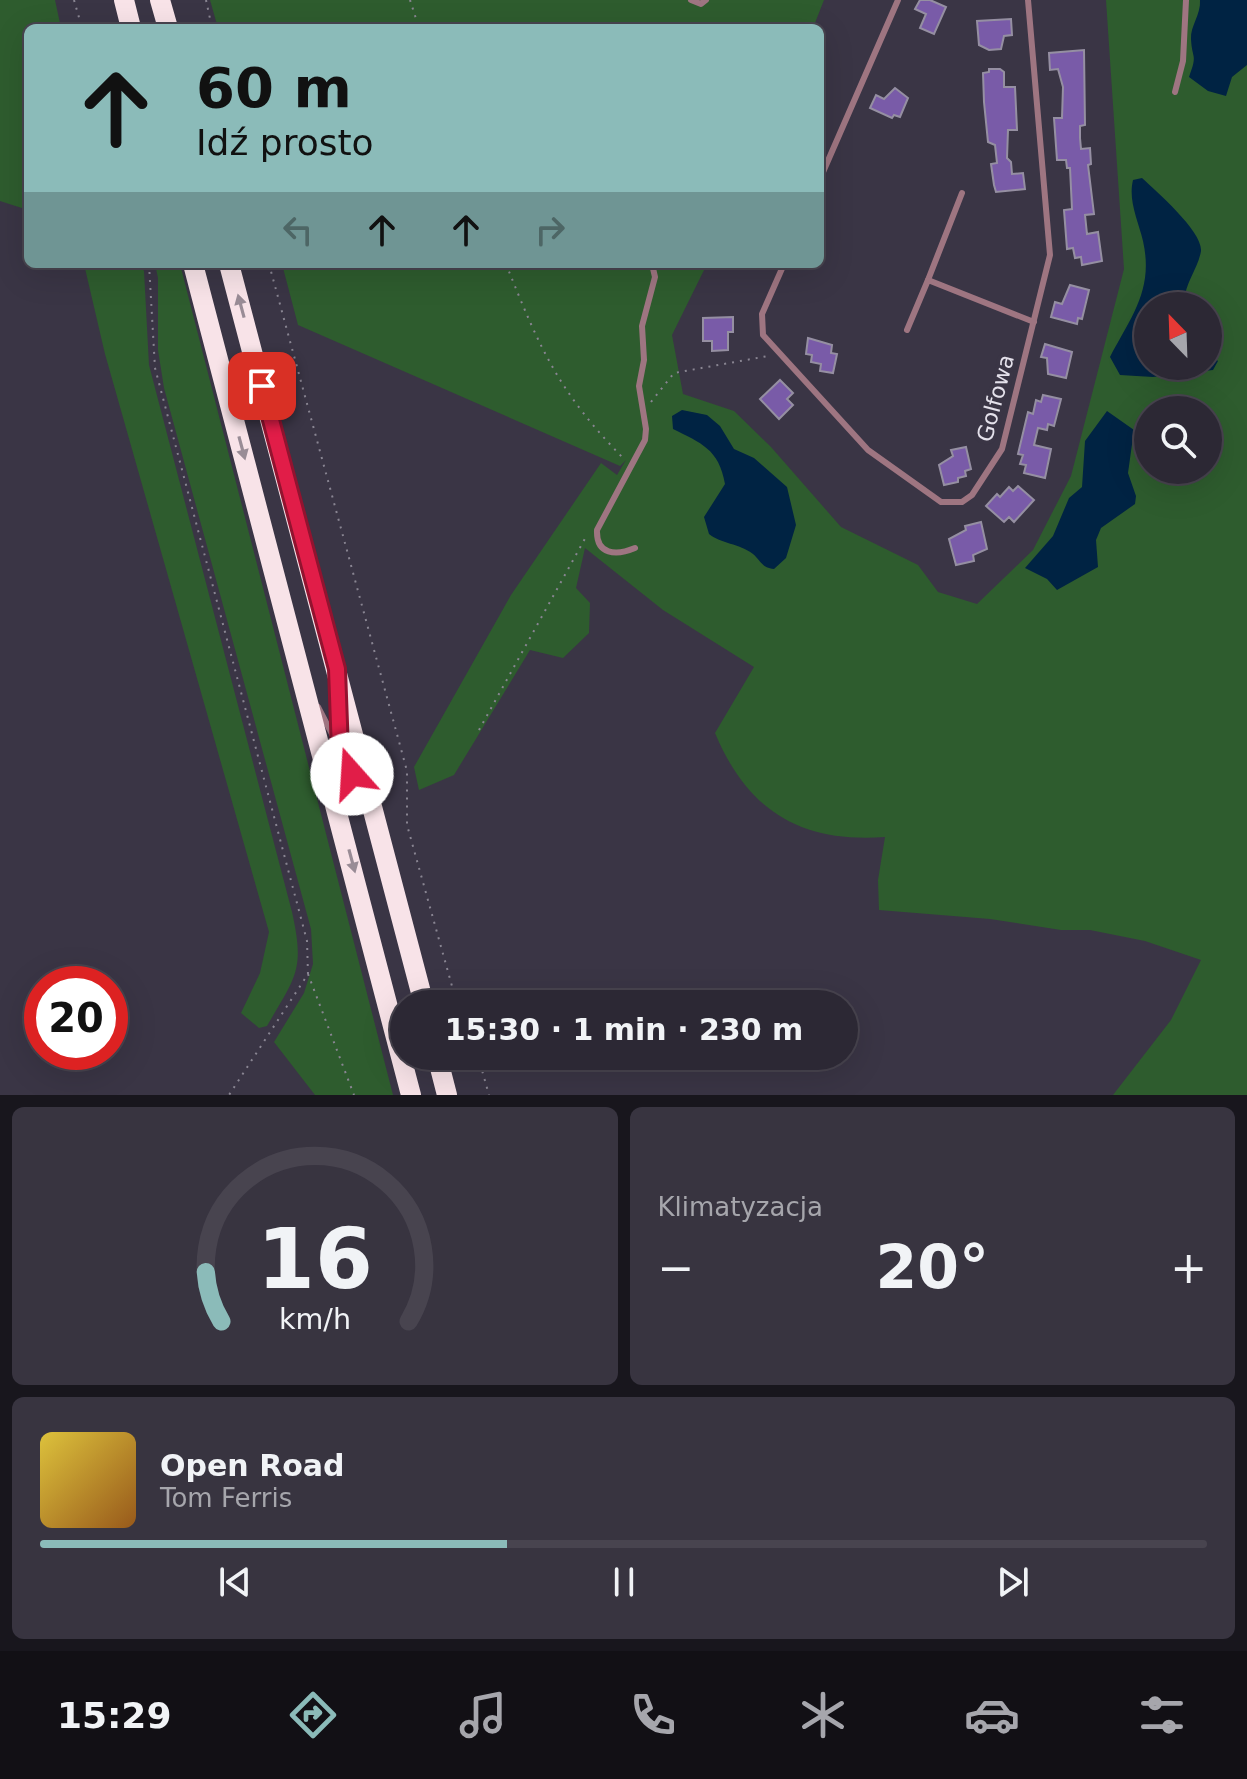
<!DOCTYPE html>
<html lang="pl">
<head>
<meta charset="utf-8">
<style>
	body { margin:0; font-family:"DejaVu Sans",sans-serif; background:#383440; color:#f1f3f6; height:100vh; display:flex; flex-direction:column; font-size:30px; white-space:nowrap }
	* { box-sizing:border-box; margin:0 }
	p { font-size:26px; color:#a6a6ac }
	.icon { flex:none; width:44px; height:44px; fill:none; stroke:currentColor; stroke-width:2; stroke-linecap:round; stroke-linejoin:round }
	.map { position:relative; height:1095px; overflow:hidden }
	.side { display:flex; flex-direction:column; gap:12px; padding:12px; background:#18161d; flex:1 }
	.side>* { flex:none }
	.hud { position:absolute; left:24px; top:24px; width:800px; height:244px; border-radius:12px; box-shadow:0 8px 32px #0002,0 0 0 2px #48444f; background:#8bbbb9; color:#111; overflow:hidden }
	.needle { width:52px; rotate:337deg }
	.controls { position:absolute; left:1134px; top:292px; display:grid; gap:16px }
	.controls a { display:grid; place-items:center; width:88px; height:88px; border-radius:50%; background:#2c2834; box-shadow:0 8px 32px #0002,0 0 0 2px #48444f; font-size:40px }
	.speed { position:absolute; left:24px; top:966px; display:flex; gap:16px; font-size:40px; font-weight:700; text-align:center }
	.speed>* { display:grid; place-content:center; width:104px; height:104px; border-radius:50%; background:#2c2834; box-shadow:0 8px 32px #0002,0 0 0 2px #48444f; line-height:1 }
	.speed .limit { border:12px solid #d22; background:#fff; color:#111 }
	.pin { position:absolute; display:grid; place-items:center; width:68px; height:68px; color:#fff; margin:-34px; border-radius:16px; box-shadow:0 4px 12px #0006 }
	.me { position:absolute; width:88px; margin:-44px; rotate:341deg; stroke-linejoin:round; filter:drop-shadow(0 0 6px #0008) }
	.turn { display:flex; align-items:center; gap:28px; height:168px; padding:0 40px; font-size:36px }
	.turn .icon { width:104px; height:104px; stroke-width:2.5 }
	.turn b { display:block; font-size:56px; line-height:68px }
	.lanes { display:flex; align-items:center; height:76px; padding:0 40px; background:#0003; justify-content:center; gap:40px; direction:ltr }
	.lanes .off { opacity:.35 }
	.big { font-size:60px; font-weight:800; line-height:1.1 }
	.side .tile { flex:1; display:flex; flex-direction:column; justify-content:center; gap:12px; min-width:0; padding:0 28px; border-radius:12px; background:#383440 }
	.side .dial { align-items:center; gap:0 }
	.dial svg { height:208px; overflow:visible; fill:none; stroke:#48444f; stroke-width:7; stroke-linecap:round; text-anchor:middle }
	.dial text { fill:#f1f3f6; stroke:none }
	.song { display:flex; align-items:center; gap:24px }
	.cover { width:96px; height:96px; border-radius:12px; background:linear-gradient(135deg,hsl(50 70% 55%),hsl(30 70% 35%)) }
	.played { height:8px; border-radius:4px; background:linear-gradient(90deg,#8bbbb9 40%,#48444f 40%) }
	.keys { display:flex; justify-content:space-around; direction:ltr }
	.heat { display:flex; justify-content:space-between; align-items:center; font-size:44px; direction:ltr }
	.side .tiles { flex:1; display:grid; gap:12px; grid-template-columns:1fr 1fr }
	.tile:last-child { grid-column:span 2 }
	.trip { position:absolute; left:390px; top:990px; width:468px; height:80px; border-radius:40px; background:#2c2834; box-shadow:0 8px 32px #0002,0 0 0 2px #48444f; font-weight:800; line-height:80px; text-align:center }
	.tabs { display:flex; height:128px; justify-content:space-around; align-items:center; background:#121015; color:#a6a6ac }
	.tabs .icon { width:56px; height:56px }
	.tabs .selected { color:#8bbbb9 }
	.tabs b { font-size:36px; color:#f1f3f6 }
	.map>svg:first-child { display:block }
</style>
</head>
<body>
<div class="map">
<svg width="1247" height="1095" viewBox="0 0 1247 1095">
	<rect width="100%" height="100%" fill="#3a3545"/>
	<g fill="#2e5c2e" fill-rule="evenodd">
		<polygon points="0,0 55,0 61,28 28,28 28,210 0,201"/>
		<polygon points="210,0 824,0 813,28 218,28"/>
		<path d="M1106,0H1247V1095H1113L1171,1020L1201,960L1145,941L1090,930H1061L990,919L879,910L878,880L885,837C802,843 748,812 715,733L754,667L663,610L585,548L576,588L590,603L589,633L563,658L530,650L454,775L419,790L414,767L511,595L601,463L617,475L626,460L620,466L298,325L282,264H707L672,335L683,394L734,411L771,447L841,527L918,565L938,592L977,604L1033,550L1071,476L1124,269ZM1148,306H1208V366H1148ZM1148,410H1208V470H1148Z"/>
		<path d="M84,264H139L144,271L149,365L292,912C305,970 296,976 267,1026L259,1028L241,1013L260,973L269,932L105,354Z"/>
		<polygon points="155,264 180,264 393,1095 315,1095 274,1042 304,993 313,964 311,929 164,388 158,350 158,278"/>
	</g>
	<g fill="#002343">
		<path d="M1200,0H1247V65L1232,77L1226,96L1208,91L1189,77C1198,53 1192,60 1191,39C1190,26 1201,15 1200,0Z"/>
		<path d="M1142,178C1157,192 1203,232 1201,251C1198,270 1182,286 1185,306H1148V366H1208V352L1218,361L1213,370L1153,377L1120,375L1110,357C1131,317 1154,290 1143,241C1138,220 1128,201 1133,180Z"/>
		<path d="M682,410L707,415L720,426L734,449L754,458L787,487L796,525L786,558L774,569C762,568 761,561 753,554C739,543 721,544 709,534L704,517L725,484C719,449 701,443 673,429L672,416Z"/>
		<polygon points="1107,411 1134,430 1128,473 1136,496 1135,504 1101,528 1096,540 1098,567 1057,590 1047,579 1025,568 1053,536 1069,498 1082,487 1085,441"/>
	</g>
	<g fill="#795ba8" stroke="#958fa2" stroke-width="2">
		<polygon points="920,0 930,0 946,7 934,34 920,28 926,14 915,9"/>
		<polygon points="1011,19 1012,35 1004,36 1001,49 989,50 979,45 977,21"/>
		<polygon points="1084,50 1085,125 1080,126 1080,138 1081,149 1090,148 1091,164 1088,165 1094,214 1085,215 1087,234 1098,232 1102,261 1082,265 1081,257 1075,258 1073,248 1067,249 1064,210 1072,209 1070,168 1067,168 1066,160 1057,160 1054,118 1062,118 1063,87 1058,69 1050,70 1049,53"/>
		<polygon points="989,69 1000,69 1004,72 1004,87 1015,87 1017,130 1008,130 1007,158 1011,162 1012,174 1023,173 1025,189 996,192 994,185 991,164 997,163 995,145 988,142 984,102 983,73 989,72"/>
		<polygon points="895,88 908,98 900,117 894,115 892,118 870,108 876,95 884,99"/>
		<polygon points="1070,285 1089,290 1082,319 1078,318 1077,324 1051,317 1055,302 1062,304"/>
		<polygon points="733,317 733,332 728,332 728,350 712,351 712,341 703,341 703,318"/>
		<polygon points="808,338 832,345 831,353 837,354 833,373 820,371 821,364 811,362 812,355 806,354"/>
		<polygon points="1045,344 1072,352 1066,378 1048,374 1047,358 1041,357"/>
		<polygon points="780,380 793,393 787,399 793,405 779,419 760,399"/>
		<polygon points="1043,395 1061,399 1054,426 1048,424 1047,430 1038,428 1034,445 1051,449 1045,478 1024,473 1026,465 1020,464 1023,455 1018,454 1028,412 1033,414 1036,400 1041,402"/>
		<polygon points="966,447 971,469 965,471 966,476 958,478 958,482 944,485 939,465 953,456 951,450"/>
		<polygon points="1018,486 1034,500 1014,522 1009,517 1004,522 986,506 997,494 1000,497 1009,487 1013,491"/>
		<polygon points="981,522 987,549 973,555 974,561 956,565 949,539 966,530 965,526"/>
	</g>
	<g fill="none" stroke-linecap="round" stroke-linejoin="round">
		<g stroke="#898592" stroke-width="2" stroke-dasharray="2 6" stroke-linecap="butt">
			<polyline points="74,0 82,28"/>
			<polyline points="206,0 212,28"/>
			<polyline points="410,0 419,28"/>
			<polyline points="149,264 155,368 307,941 308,974 229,1095"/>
			<polyline points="269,264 407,771 407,825 457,1004"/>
			<path d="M506,264C540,349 559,393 625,460"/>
			<polyline points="651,402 674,373 768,356"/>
			<polyline points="479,730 587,535"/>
			<polyline points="308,974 354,1095"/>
			<polyline points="478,1056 489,1095"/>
		</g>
		<g stroke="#9e7581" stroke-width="6">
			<polyline points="691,0 701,4 706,0"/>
			<polyline points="1175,92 1183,61 1186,0"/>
			<polyline points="820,179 898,0"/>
			<polyline points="784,264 762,314 763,335 868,450 941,502 962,502 972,495 1002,449 1050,255 1028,0"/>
			<polyline points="928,280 962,193"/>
			<polyline points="907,330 928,280 1034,322"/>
			<path d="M635,548C616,556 596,555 597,530L645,440L646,429L639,386L644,360L642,326L655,277L652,264"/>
			<polyline points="318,707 357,782"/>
			<polyline points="339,713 343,802"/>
		</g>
		<g stroke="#f8e3e8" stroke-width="20">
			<polyline points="124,0 131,28"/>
			<polyline points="160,0 168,28"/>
			<polyline points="193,264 411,1095"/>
			<polyline points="229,264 424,1004"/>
			<polyline points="437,1056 447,1095"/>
		</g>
	</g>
	<defs><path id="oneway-solid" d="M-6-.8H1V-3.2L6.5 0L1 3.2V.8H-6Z" transform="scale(2)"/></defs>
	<g fill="#998c96">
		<use href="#oneway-solid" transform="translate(241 306) rotate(-105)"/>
		<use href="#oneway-solid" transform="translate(242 448) rotate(75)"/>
		<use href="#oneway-solid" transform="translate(352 861) rotate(75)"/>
	</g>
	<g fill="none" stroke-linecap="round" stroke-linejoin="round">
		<defs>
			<polyline id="route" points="262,386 337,669 340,751 352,774"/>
		</defs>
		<use href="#route" stroke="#92132f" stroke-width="20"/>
		<use href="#route" stroke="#e11d48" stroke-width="14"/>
	</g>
	<g text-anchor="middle" stroke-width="8" stroke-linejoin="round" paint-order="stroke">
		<g font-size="22" fill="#e4e1eb" stroke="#3a3545">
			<text transform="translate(995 398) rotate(-75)" y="8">Golfowa</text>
		</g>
	</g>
</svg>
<div class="controls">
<a><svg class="needle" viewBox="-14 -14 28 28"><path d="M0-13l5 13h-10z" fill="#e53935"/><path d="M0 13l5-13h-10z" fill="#a6a6ac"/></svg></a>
<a><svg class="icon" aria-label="search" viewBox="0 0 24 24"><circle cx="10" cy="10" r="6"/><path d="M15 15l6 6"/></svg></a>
</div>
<div class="speed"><div class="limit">20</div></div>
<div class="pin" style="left:262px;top:386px;background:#d93025"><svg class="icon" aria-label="arrive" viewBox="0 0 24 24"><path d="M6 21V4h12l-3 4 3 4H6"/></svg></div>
<svg class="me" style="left:352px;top:774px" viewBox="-20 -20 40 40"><circle r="19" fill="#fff"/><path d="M0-13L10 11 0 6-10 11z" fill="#e11d48"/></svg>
<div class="trip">15:30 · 1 min · 230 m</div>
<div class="hud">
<div class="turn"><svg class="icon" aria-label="ahead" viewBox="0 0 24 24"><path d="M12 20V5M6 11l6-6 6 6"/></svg><div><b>60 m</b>Idź prosto</div></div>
<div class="lanes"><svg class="icon off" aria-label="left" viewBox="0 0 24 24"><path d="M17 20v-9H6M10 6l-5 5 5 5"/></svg><svg class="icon" aria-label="ahead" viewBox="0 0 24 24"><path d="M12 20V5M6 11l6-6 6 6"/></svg><svg class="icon" aria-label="ahead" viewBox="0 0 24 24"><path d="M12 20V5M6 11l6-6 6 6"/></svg><svg class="icon off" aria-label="right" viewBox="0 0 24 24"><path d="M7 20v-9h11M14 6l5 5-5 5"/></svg></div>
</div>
</div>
<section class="side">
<div class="tiles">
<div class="tile dial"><svg viewBox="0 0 100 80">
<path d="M14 69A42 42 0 1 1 86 69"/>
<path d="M14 69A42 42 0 0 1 8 50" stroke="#8bbbb9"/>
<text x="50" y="56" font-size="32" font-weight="700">16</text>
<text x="50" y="72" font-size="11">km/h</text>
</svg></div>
<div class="tile"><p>Klimatyzacja</p>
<div class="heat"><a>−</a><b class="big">20°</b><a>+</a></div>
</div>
<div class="tile">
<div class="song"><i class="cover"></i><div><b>Open Road</b><p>Tom Ferris</p></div></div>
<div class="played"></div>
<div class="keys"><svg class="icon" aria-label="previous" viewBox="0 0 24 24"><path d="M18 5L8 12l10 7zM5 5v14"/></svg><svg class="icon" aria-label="pause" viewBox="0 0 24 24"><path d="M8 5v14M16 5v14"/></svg><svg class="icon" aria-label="next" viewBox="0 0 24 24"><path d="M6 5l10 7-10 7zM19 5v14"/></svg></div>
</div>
</div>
</section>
<nav class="tabs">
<b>15:29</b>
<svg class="icon selected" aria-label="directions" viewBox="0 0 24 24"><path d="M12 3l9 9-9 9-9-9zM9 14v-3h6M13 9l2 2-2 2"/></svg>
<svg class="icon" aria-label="music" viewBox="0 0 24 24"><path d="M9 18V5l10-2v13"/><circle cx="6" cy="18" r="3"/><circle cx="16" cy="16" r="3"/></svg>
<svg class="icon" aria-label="phone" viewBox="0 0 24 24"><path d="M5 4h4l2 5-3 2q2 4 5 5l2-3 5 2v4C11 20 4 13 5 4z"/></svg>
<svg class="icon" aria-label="climate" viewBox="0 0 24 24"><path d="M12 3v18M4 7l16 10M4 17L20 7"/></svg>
<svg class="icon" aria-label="car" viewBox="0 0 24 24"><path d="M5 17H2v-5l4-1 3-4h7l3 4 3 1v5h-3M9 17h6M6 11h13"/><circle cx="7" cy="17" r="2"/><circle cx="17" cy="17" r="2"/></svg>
<svg class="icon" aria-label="filters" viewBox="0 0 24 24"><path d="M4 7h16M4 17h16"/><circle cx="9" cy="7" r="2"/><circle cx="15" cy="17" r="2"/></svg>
</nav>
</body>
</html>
